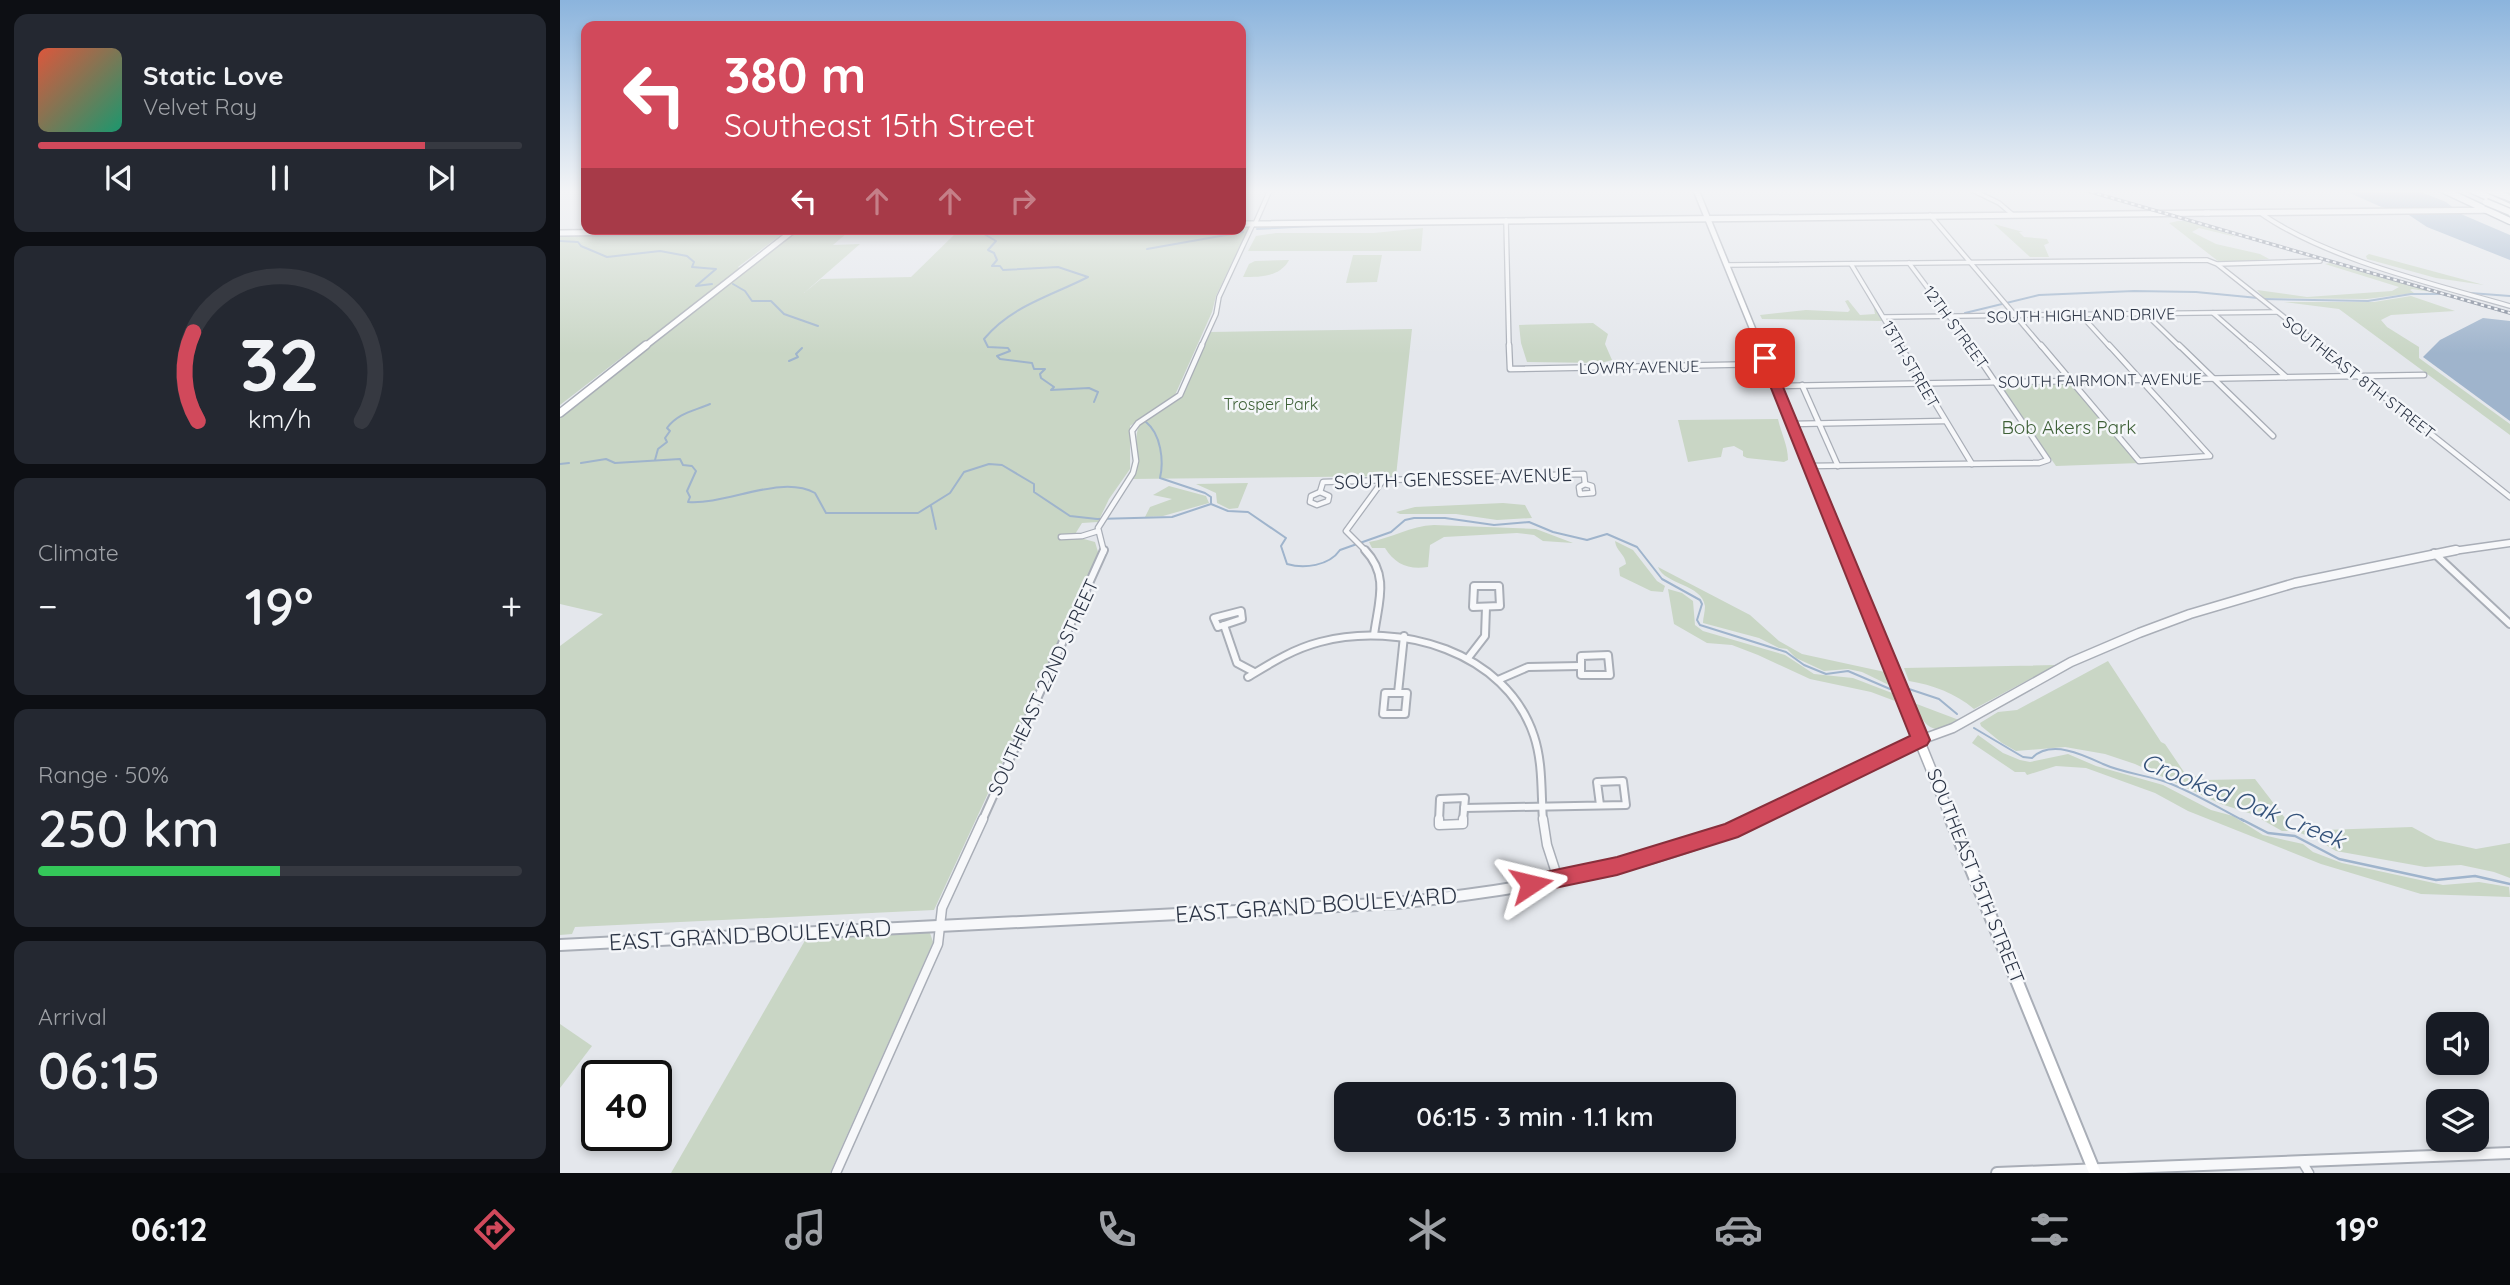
<!DOCTYPE html>
<html lang="en">
<head>
<meta charset="utf-8">
<style>
	body { margin:0; font-family:Quicksand,sans-serif; background:#242831; color:#f1f3f6; height:100vh; display:flex; flex-direction:column; font-size:26px; white-space:nowrap }
	* { box-sizing:border-box; margin:0 }
	p { font-size:23px; color:#9ea1a6 }
	.icon { flex:none; width:38px; height:38px; fill:none; stroke:currentColor; stroke-width:2; stroke-linecap:round; stroke-linejoin:round }
	.map { position:relative; flex:1; overflow:hidden }
	.panel { display:flex; flex-direction:column; gap:14px; padding:14px; background:#0d0f14; width:560px }
	.panel>* { flex:none }
	.guide { position:absolute; left:21px; top:21px; width:665px; height:214px; border-radius:14px; box-shadow:0 4px 10px #0003; background:#d1495b; color:#fff; overflow:hidden }
	.buttons { position:absolute; left:1866px; top:1012px; display:grid; gap:14px }
	.buttons a { display:grid; place-items:center; width:63px; height:63px; border-radius:14px; background:#171b24; box-shadow:0 4px 10px #0003; font-size:35px }
	.speed { position:absolute; left:21px; top:1060px; display:flex; gap:14px; font-size:35px; font-weight:700; text-align:center }
	.speed>* { display:grid; place-content:center; width:91px; height:91px; border-radius:50%; background:#171b24; box-shadow:0 4px 10px #0003; line-height:1 }
	.speed .limit { border:4px solid #111; border-radius:10px; background:#fff; color:#111 }
	.pin { position:absolute; display:grid; place-items:center; width:60px; height:60px; color:#fff; margin:-30px; border-radius:14px; box-shadow:0 4px 10px #0006 }
	.me { position:absolute; width:77px; margin:-38px; rotate:80deg; stroke-linejoin:round; filter:drop-shadow(0 0 5px #0008) }
	.turn { display:flex; align-items:center; gap:24px; height:147px; padding:0 28px; font-size:32px }
	.turn .icon { width:91px; height:91px; stroke-width:2.5 }
	.turn b { display:block; font-size:49px; line-height:60px }
	.lanes { display:flex; align-items:center; height:66px; padding:0 28px; background:#0003; justify-content:center; gap:35px; direction:ltr }
	.lanes .off { opacity:.35 }
	.big { font-size:52px; font-weight:600; line-height:1.1 }
	.panel .widget { flex:1; display:flex; flex-direction:column; justify-content:center; gap:10px; min-width:0; padding:0 24px; border-radius:14px; background:#242831 }
	.panel .dial { align-items:center; gap:0 }
	.dial svg { height:182px; overflow:visible; fill:none; stroke:#363941; stroke-width:7; stroke-linecap:round; text-anchor:middle }
	.dial text { fill:#f1f3f6; stroke:none }
	.song { display:flex; align-items:center; gap:21px }
	.cover { width:84px; height:84px; border-radius:10px; background:linear-gradient(135deg,hsl(10 70% 55%),hsl(160 70% 35%)) }
	.played { height:7px; border-radius:4px; background:linear-gradient(90deg,#d1495b 80%,#363941 80%) }
	.keys { display:flex; justify-content:space-around; direction:ltr }
	.heat { display:flex; justify-content:space-between; align-items:center; font-size:38px; direction:ltr }
	.charge { height:10px; border-radius:5px; background:linear-gradient(90deg,#34c759 50%,#363941 0) }
	.trip { position:absolute; left:774px; top:1082px; width:402px; height:70px; border-radius:14px; background:#171b24; box-shadow:0 4px 10px #0003; font-weight:600; line-height:70px; text-align:center }
	.tabs { display:flex; height:112px; justify-content:space-around; align-items:center; background:#090b0e; color:#9ea1a6 }
	.tabs .icon { width:49px; height:49px }
	.tabs .on { color:#d1495b }
	.tabs b { font-size:32px; color:#f1f3f6 }
	main { display:flex; flex:1; min-height:0 }
	.map>svg:first-child { display:block }
</style>
</head>
<body>
<main>
<section class="panel">
<div class="widget">
<div class="song"><i class="cover"></i><div><b>Static Love</b><p>Velvet Ray</p></div></div>
<div class="played"></div>
<div class="keys"><svg class="icon" aria-label="previous" viewBox="0 0 24 24"><path d="M18 5L8 12l10 7zM5 5v14"/></svg><svg class="icon" aria-label="pause" viewBox="0 0 24 24"><path d="M8 5v14M16 5v14"/></svg><svg class="icon" aria-label="next" viewBox="0 0 24 24"><path d="M6 5l10 7-10 7zM19 5v14"/></svg></div>
</div>
<div class="widget dial"><svg viewBox="0 0 100 80">
<path d="M14 69A42 42 0 1 1 86 69"/>
<path d="M14 69A42 42 0 0 1 12 30" stroke="#d1495b"/>
<text x="50" y="56" font-size="32" font-weight="700">32</text>
<text x="50" y="72" font-size="11">km/h</text>
</svg></div>
<div class="widget"><p>Climate</p>
<div class="heat"><a>−</a><b class="big">19°</b><a>+</a></div>
</div>
<div class="widget"><p>Range · 50%</p><b class="big">250 km</b><div class="charge"></div></div>
<div class="widget"><p>Arrival</p><b class="big">06:15</b></div>
</section>
<div class="map">
<svg width="1950" height="1173" viewBox="0 0 1950 1173">
	<rect width="100%" height="100%" fill="#e4e7ec"/>
	<g fill="#c9d6c5">
		<polygon points="1618,221 1628,221 1672,235 1676,237 1639,228 1632,232 1656,244 1700,254 1709,259 1670,262 1658,261 1609,223"/>
		<polygon points="1434,224 1463,232 1459,232 1464,237 1487,239 1489,243 1484,245 1489,257 1470,257"/>
		<polygon points="681,225 689,227 656,296 652,312 615,395 570,426 570,469 549,499 538,522 522,523 512,539 524,539 535,542 538,552 537,558 374,910 15,927 12,934 0,935 0,646 43,614 0,604 0,417 82,352 70,351 0,405 0,235 222,234 178,267 184,272 235,233 287,233 273,245 300,244 244,293 261,279 351,277 398,231 681,229"/>
		<polygon points="863,228 861,251 688,251 696,236 716,233 814,233"/>
		<polygon points="1809,254 1924,285 1876,278 1807,259 1806,256"/>
		<polygon points="793,255 822,255 817,282 786,283"/>
		<path d="M729,260C720,277 700,277 683,277L689,264L695,261Z"/>
		<polygon points="1770,263 1878,293 1852,289 1850,290 1854,293 1807,299 1704,298 1697,290 1747,297 1832,291 1839,287 1765,264"/>
		<polygon points="1851,296 1895,311 1831,315 1821,320 1827,327 1859,347 1859,358 1950,424 1950,435 1779,309 1724,302 1814,302"/>
		<polygon points="1288,300 1300,315 1315,314 1313,304 1325,321 1202,319 1200,315 1246,310 1288,312 1290,310 1285,301"/>
		<polygon points="1033,323 1048,334 1045,344 1052,360 1041,363 967,362 961,343 959,325"/>
		<path d="M852,329L836,476L570,479C585,458 571,445 579,426L621,398L650,332Z"/>
		<polygon points="1509,382 1516,386 1580,463 1496,466 1440,386"/>
		<path d="M1218,419C1221,433 1228,445 1228,460L1224,462L1187,458L1183,456V451L1174,446L1163,448L1161,457L1128,462L1118,420Z"/>
		<polygon points="688,483 678,508 669,509 657,503 656,493 636,484"/>
		<polygon points="609,486 646,496 649,503 603,516 585,517 590,507 612,499 593,495"/>
		<polygon points="943,503 965,505 972,518 937,520 896,514 840,514 836,512 855,507"/>
		<path d="M874,525L976,529L1013,543L983,541L974,535L957,533L884,537L870,545L868,567C848,570 835,564 825,548H812L809,542C832,538 850,526 874,525Z"/>
		<path d="M1055,541L1073,550L1097,581L1105,586L1103,592L1091,591L1060,576L1059,568L1066,564C1065,554 1056,551 1055,541Z"/>
		<path d="M1098,567L1190,615L1219,641L1242,654L1325,672L1331,686L1302,672L1288,669L1264,671L1236,658L1227,649L1219,648L1199,638L1143,623C1143,618 1145,612 1145,606C1142,584 1105,585 1098,567Z"/>
		<polygon points="1108,589 1122,593 1133,601 1135,625 1143,631 1225,655 1254,674 1293,678 1332,693 1335,701 1311,692 1250,679 1198,655 1172,645 1147,643 1114,624"/>
		<polygon points="1548,661 1601,742 1605,744 1624,772 1645,780 1695,779 1735,831 1852,827 1876,840 1916,849 1950,843 1950,878 1934,872 1901,865 1865,867 1776,851 1756,839 1735,831 1722,831 1692,814 1661,804 1575,764 1545,754 1505,747 1456,751 1442,743 1421,726 1420,723 1438,712 1457,710"/>
		<path d="M1496,665L1414,709C1395,693 1373,685 1349,681L1344,668Z"/>
		<path d="M1354,703L1399,720C1375,739 1363,726 1354,703Z"/>
		<polygon points="1418,735 1443,753 1460,760 1470,762 1508,754 1536,766 1603,785 1651,810 1673,816 1703,835 1743,844 1753,852 1782,863 1883,885 1919,882 1949,887 1950,897 1861,894 1761,864 1628,811 1595,793 1526,768 1496,766 1467,775 1465,772 1455,772 1412,743"/>
		<polygon points="359,931 370,933 373,942 270,1173 111,1173 247,937"/>
		<polygon points="0,1024 32,1046 0,1088"/>
	</g>
	<g fill="#9fb4cc">
		<polygon points="1783,190 1856,190 1886,202 1901,214 1950,235 1950,260 1867,227 1849,215 1819,206"/>
		<polygon points="1923,318 1950,321 1950,421 1863,357 1880,340"/>
	</g>
	<g fill="none" stroke-linecap="round" stroke-linejoin="round">
		<g stroke="#9fb4cc" stroke-width="2">
			<polyline points="697,229 753,226"/>
			<path d="M419,231L436,241L428,250L434,253L437,260L432,266H440L443,270L498,267L528,277C491,296 451,306 424,339L428,347L448,348L450,351L437,356L440,359L472,363L474,369H485L480,374L481,378L494,387L491,390L529,388L538,392L534,402"/>
			<polyline points="0,241 18,242 21,246 47,257 100,251 127,256 134,262 132,267 156,269 136,286 152,284"/>
			<polyline points="587,249 683,232"/>
			<polyline points="173,284 185,291 192,301 211,301 224,314 258,326"/>
			<polyline points="1910,293 1950,296"/>
			<polyline points="1704,299 1808,301 1851,294 1880,294"/>
			<polyline points="1405,313 1479,295 1574,291 1636,292 1698,298"/>
			<polyline points="229,361 238,357 236,354 242,348"/>
			<path d="M586,422C601,434 604,461 600,478L645,493L651,497V503"/>
			<path d="M95,460L98,449L107,442L105,438L110,431L107,428C118,413 134,411 150,404"/>
			<path d="M21,463L46,459L55,463L120,459L123,465L132,466L136,471L127,491L130,497L128,502C166,505 221,474 255,493L266,513H358L390,493L404,472L429,464L442,465L474,484V492L510,516L537,519L612,517L651,504L668,511L688,512L726,538L721,546L727,564C744,569 769,566 780,550L831,532L845,520L854,518H885L934,525L969,522L993,532L1027,540L1047,534L1077,547L1102,579L1140,600L1142,604L1137,620L1140,625L1226,652L1244,665L1266,674L1288,671L1330,689"/>
			<polyline points="0,464 9,463"/>
			<polyline points="371,506 376,529"/>
			<polyline points="1349,689 1379,699 1397,714"/>
			<path d="M1414,728L1463,757L1472,758C1491,739 1524,755 1543,764C1563,773 1586,775 1606,782C1633,792 1659,808 1684,821"/>
		</g>
		<polyline stroke="#9fb4cc" stroke-width="2.5" points="1681,819 1708,833 1735,836 1779,859 1876,880 1915,876 1950,884"/>
		<defs>
			<g id="minor-far3">
				<polyline points="1412,190 1439,203 1453,215"/>
				<path d="M1699,212C1763,258 1873,284 1950,306"/>
				<polyline points="1370,215 1482,347"/>
				<polyline points="946,220 949,347"/>
				<polyline points="695,224 710,190"/>
				<polyline points="1349,263 1412,347"/>
				<polyline points="1291,264 1341,347"/>
				<polyline points="1658,264 1760,261"/>
				<polyline points="1167,265 1647,260 1657,264 1762,347"/>
				<polyline points="1653,313 1692,347"/>
				<polyline points="1521,315 1550,347"/>
				<polyline points="1587,315 1620,347"/>
				<polyline points="1324,317 1717,312"/>
				<polyline points="641,347 656,314 659,297 693,224"/>
			</g>
			<g id="minor-far2">
				<polyline points="949,345 950,369 1208,364"/>
				<polyline points="1340,345 1412,464"/>
				<polyline points="1481,345 1579,461 1650,456 1549,345"/>
				<polyline points="1619,345 1713,436"/>
				<polyline points="1690,345 1726,377"/>
				<polyline points="1759,345 1950,497"/>
				<polyline points="1242,385 1278,466"/>
				<polyline points="1216,386 1864,375"/>
				<polyline points="1232,424 1385,421"/>
				<polyline points="1249,466 1479,463 1488,460 1410,345"/>
				<polygon points="1025,484 1032,486 1033,493 1020,494 1019,487"/>
				<polyline points="760,492 763,482 1024,474 1025,484"/>
				<polygon points="760,492 769,496 768,501 757,505 750,502 751,496"/>
				<polyline points="501,537 522,536 538,531"/>
				<polyline points="544,552 538,528 573,473 576,461 572,431 578,423 620,395 642,345"/>
				<polyline points="807,552 786,531 824,479"/>
			</g>
			<g id="minor-far1">
				<path d="M805,550C830,576 818,603 814,635"/>
				<polyline points="1874,553 1950,624"/>
				<polygon points="914,586 939,586 940,606 913,607"/>
				<polygon points="681,611 682,619 658,627 654,618"/>
				<polyline points="664,625 677,663 694,672"/>
				<polygon points="1048,655 1050,675 1021,675 1021,656"/>
				<polyline points="908,658 925,636 926,607"/>
				<path d="M688,677C711,663 733,649 760,642C839,621 946,651 974,736C983,763 981,793 983,821"/>
				<polyline points="938,680 968,667 1020,666"/>
				<polygon points="825,693 847,693 845,714 823,714"/>
				<polyline points="838,693 844,636"/>
				<polyline points="904,808 1066,805 1063,781 1037,782 1040,805"/>
				<polyline points="422,821 544,550"/>
				<polyline points="879,821 880,799 905,798 903,821"/>
			</g>
			<g id="minor">
				<polyline points="879,819 879,825 903,824 903,819"/>
				<polyline points="983,819 987,845 998,879"/>
				<polyline points="1743,1163 1749,1173"/>
				<polyline points="276,1173 378,944 382,908 423,819"/>
			</g>
			<polyline id="tertiary-far2" points="1886,552 1950,543"/>
			<polyline id="tertiary-far1" points="1194,821 1341,747 1393,728 1511,662 1579,633 1630,614 1735,583 1896,550"/>
			<g id="tertiary">
				<path d="M0,945L838,903C960,890 1084,870 1198,819"/>
				<polyline points="1437,1173 1950,1153"/>
			</g>
			<g id="secondary-far3">
				<polyline points="1136,190 1200,347"/>
				<polyline points="1645,213 1947,210"/>
				<polyline points="681,224 1649,213"/>
				<polyline points="0,233 289,229"/>
				<polyline points="84,347 235,229"/>
			</g>
			<g id="secondary-far2">
				<polyline points="1199,345 1283,552"/>
				<polyline points="0,413 86,345"/>
			</g>
			<polyline id="secondary-far1" points="1282,550 1392,821"/>
			<polyline id="secondary" points="1391,819 1535,1173"/>
			<g id="motorway">
				<polyline points="1884,190 1950,221"/>
				<polyline points="1912,190 1950,207"/>
				<polyline points="1929,190 1950,198"/>
			</g>
		</defs>
		<use href="#minor-far3" stroke="#a9aeb7" stroke-width="6"/>
		<use href="#minor-far2" stroke="#a9aeb7" stroke-width="7"/>
		<use href="#minor-far1" stroke="#a9aeb7" stroke-width="10"/>
		<use href="#minor" stroke="#a9aeb7" stroke-width="11"/>
		<use href="#tertiary-far2" stroke="#a9aeb7" stroke-width="9"/>
		<use href="#tertiary-far1" stroke="#a9aeb7" stroke-width="11"/>
		<use href="#tertiary" stroke="#a9aeb7" stroke-width="14"/>
		<use href="#secondary-far3" stroke="#a9aeb7" stroke-width="8"/>
		<use href="#secondary-far2" stroke="#a9aeb7" stroke-width="10"/>
		<use href="#secondary-far1" stroke="#a9aeb7" stroke-width="12"/>
		<use href="#secondary" stroke="#a9aeb7" stroke-width="15"/>
		<use href="#motorway" stroke="#8b94a3" stroke-width="9"/>
		<use href="#minor-far3" stroke="#f7f8fa" stroke-width="3.5"/>
		<use href="#minor-far2" stroke="#f7f8fa" stroke-width="4.5"/>
		<use href="#minor-far1" stroke="#f7f8fa" stroke-width="6"/>
		<use href="#minor" stroke="#f7f8fa" stroke-width="8"/>
		<use href="#tertiary-far2" stroke="#f7f8fa" stroke-width="6"/>
		<use href="#tertiary-far1" stroke="#f7f8fa" stroke-width="8"/>
		<use href="#tertiary" stroke="#f7f8fa" stroke-width="10"/>
		<use href="#secondary-far3" stroke="#fff" stroke-width="5"/>
		<use href="#secondary-far2" stroke="#fff" stroke-width="7"/>
		<use href="#secondary-far1" stroke="#fff" stroke-width="9"/>
		<use href="#secondary" stroke="#fff" stroke-width="11"/>
		<use href="#motorway" stroke="#fff" stroke-width="6"/>
		<defs>
			<polyline id="rail" points="1524,190 1950,313"/>
		</defs>
		<use href="#rail" stroke="#7d8696" stroke-width="3.5"/>
		<use href="#rail" stroke="#f4f6f9" stroke-width="2" stroke-dasharray="3.5" stroke-linecap="butt"/>
		<defs>
			<polyline id="motorway-bridge" points="1926,202 1950,212"/>
		</defs>
		<use href="#motorway-bridge" stroke="#8b94a3" stroke-width="9" stroke-linecap="butt"/>
		<use href="#motorway-bridge" stroke="#fff" stroke-width="6"/>
	</g>
	<linearGradient id="sky" x2="0" y2="1"><stop stop-color="#8bb4dd"/><stop offset="0.54" stop-color="#f3f4f6"/><stop offset="1" stop-color="#f3f4f6" stop-opacity="0"/></linearGradient>
	<rect width="1950" height="354" fill="url(#sky)"/>
	<polygon fill="#d1495b" stroke="#882f3b" stroke-width="2" points="1205,355 1211,358 1370,740 1367,745 1178,837 1057,875 971,893 964,890 961,884 964,878 971,875 1057,857 1165,824 1350,736 1199,358"/>
	<g text-anchor="middle" stroke-width="5" stroke-linejoin="round" paint-order="stroke">
		<g font-size="16" fill="#2b3445" stroke="#f4f6f9">
			<text transform="translate(1521 315) rotate(-1)" y="6">SOUTH HIGHLAND DRIVE</text>
			<text transform="translate(1396 327) rotate(54)" y="6">12TH STREET</text>
			<text transform="translate(1351 364) rotate(60)" y="6">13TH STREET</text>
			<text transform="translate(1079 367) rotate(-1)" y="6">LOWRY AVENUE</text>
			<text transform="translate(1799 377) rotate(38)" y="6">SOUTHEAST 8TH STREET</text>
			<text transform="translate(1540 380) rotate(-1)" y="6">SOUTH FAIRMONT AVENUE</text>
		</g>
		<g font-size="16" fill="#3f6138" stroke="#f4f6f9">
			<text x="711" y="410">Trosper Park</text>
		</g>
		<g font-size="19" fill="#3f6138" stroke="#f4f6f9">
			<text x="1509" y="434">Bob Akers Park</text>
		</g>
		<g font-size="19" fill="#2b3445" stroke="#f4f6f9">
			<text transform="translate(893 478) rotate(-2)" y="7">SOUTH GENESSEE AVENUE</text>
			<text transform="translate(483 687) rotate(-65)" y="7">SOUTHEAST 22ND STREET</text>
			<text transform="translate(1416 876) rotate(68)" y="7">SOUTHEAST 15TH STREET</text>
		</g>
		<g font-size="23" fill="#2b3445" stroke="#f4f6f9">
			<text transform="translate(756 905) rotate(-4)" y="8">EAST GRAND BOULEVARD</text>
			<text transform="translate(190 935) rotate(-3)" y="8">EAST GRAND BOULEVARD</text>
		</g>
		<g font-size="24" font-style="italic" fill="#34527a" stroke="#f4f6f9">
			<text transform="translate(1683 801) rotate(22)" y="8">Crooked Oak Creek</text>
		</g>
	</g>
</svg>
<div class="buttons">
<a><svg class="icon" aria-label="sound" viewBox="0 0 24 24"><path d="M4 9h4l5-4v14l-5-4H4zM17 9q2 3 0 6"/></svg></a>
<a><svg class="icon" aria-label="layers" viewBox="0 0 24 24"><path d="M12 4l9 5-9 5-9-5zM3 14l9 5 9-5"/></svg></a>
</div>
<div class="speed"><div class="limit">40</div></div>
<div class="pin" style="left:1205px;top:358px;background:#d93025"><svg class="icon" aria-label="arrive" viewBox="0 0 24 24"><path d="M6 21V4h12l-3 4 3 4H6"/></svg></div>
<svg class="me" style="left:971px;top:884px" viewBox="-20 -20 40 40"><path d="M0-17L14 15 0 8-14 15z" fill="#d1495b" stroke="#fff" stroke-width="4"/></svg>
<div class="trip">06:15 · 3 min · 1.1 km</div>
<div class="guide">
<div class="turn"><svg class="icon" aria-label="left" viewBox="0 0 24 24"><path d="M17 20v-9H6M10 6l-5 5 5 5"/></svg><div><b>380 m</b>Southeast 15th Street</div></div>
<div class="lanes"><svg class="icon" aria-label="left" viewBox="0 0 24 24"><path d="M17 20v-9H6M10 6l-5 5 5 5"/></svg><svg class="icon off" aria-label="ahead" viewBox="0 0 24 24"><path d="M12 20V5M6 11l6-6 6 6"/></svg><svg class="icon off" aria-label="ahead" viewBox="0 0 24 24"><path d="M12 20V5M6 11l6-6 6 6"/></svg><svg class="icon off" aria-label="right" viewBox="0 0 24 24"><path d="M7 20v-9h11M14 6l5 5-5 5"/></svg></div>
</div>
</div>
</main>
<nav class="tabs">
<b>06:12</b>
<svg class="icon on" aria-label="directions" viewBox="0 0 24 24"><path d="M12 3l9 9-9 9-9-9zM9 14v-3h6M13 9l2 2-2 2"/></svg>
<svg class="icon" aria-label="music" viewBox="0 0 24 24"><path d="M9 18V5l10-2v13"/><circle cx="6" cy="18" r="3"/><circle cx="16" cy="16" r="3"/></svg>
<svg class="icon" aria-label="phone" viewBox="0 0 24 24"><path d="M5 4h4l2 5-3 2q2 4 5 5l2-3 5 2v4C11 20 4 13 5 4z"/></svg>
<svg class="icon" aria-label="climate" viewBox="0 0 24 24"><path d="M12 3v18M4 7l16 10M4 17L20 7"/></svg>
<svg class="icon" aria-label="car" viewBox="0 0 24 24"><path d="M5 17H2v-5l4-1 3-4h7l3 4 3 1v5h-3M9 17h6M6 11h13"/><circle cx="7" cy="17" r="2"/><circle cx="17" cy="17" r="2"/></svg>
<svg class="icon" aria-label="filters" viewBox="0 0 24 24"><path d="M4 7h16M4 17h16"/><circle cx="9" cy="7" r="2"/><circle cx="15" cy="17" r="2"/></svg>
<b>19°</b>
</nav>
</body>
</html>
